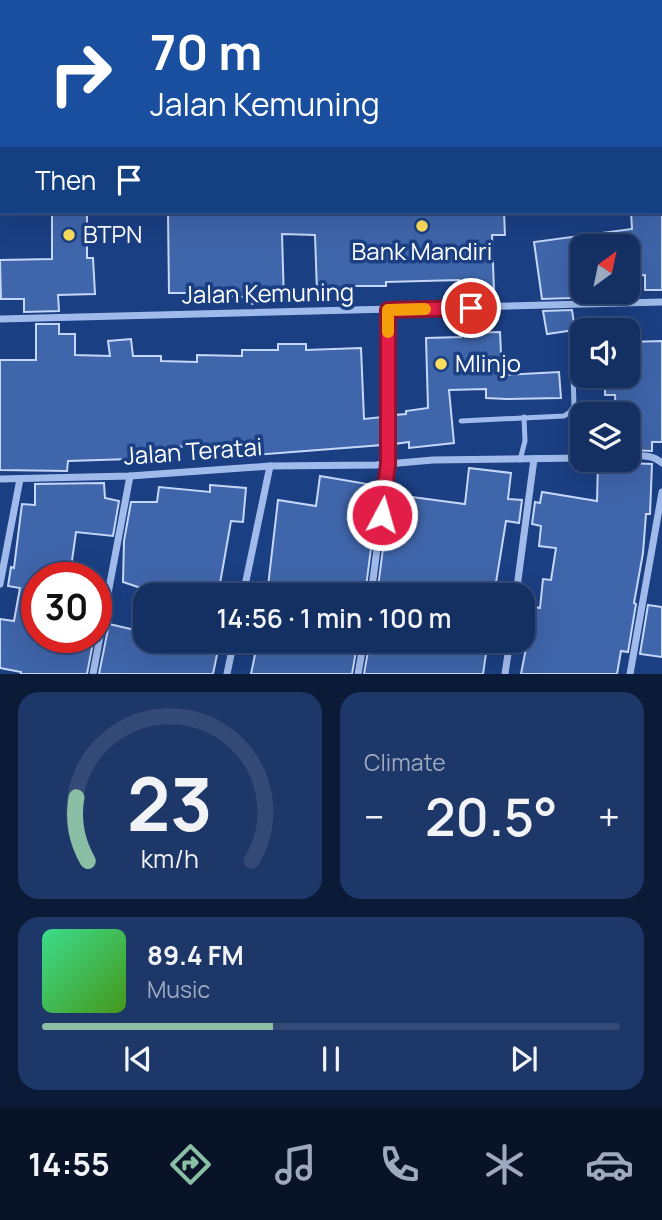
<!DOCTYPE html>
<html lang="en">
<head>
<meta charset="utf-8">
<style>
	body { margin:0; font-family:Manrope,sans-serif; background:#1d3768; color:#f1f3f6; height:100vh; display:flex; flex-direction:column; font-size:26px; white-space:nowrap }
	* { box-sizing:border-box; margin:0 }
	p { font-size:23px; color:#9da9be }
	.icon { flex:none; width:38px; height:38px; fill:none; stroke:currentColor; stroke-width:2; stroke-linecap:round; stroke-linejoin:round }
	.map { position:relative; height:674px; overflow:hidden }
	.sheet { display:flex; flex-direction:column; gap:18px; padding:18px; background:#0b1a36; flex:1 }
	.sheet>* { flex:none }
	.guide { position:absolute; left:0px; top:0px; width:663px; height:214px; box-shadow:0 7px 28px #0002,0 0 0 2px #334a77; background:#1a4fa0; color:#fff; overflow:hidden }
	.needle { width:46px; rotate:33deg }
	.buttons { position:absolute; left:570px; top:234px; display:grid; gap:14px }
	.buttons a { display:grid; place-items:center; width:70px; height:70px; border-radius:14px; background:#142f62; box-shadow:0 7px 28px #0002,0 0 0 2px #334a77; font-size:35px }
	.speed { position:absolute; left:21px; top:562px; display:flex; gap:14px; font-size:35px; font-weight:700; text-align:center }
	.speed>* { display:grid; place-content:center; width:91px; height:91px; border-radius:50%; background:#142f62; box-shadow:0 7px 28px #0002,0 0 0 2px #334a77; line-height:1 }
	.speed .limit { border:10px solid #d22; background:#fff; color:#111 }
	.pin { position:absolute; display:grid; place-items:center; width:60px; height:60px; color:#fff; margin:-30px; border:4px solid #fff; border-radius:50%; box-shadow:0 2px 7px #0007 }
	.me { position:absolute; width:77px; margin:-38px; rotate:6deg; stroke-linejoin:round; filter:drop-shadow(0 0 5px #0008) }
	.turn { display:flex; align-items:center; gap:24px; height:147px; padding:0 35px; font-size:32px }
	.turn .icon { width:91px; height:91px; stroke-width:2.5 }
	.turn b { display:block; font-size:49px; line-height:60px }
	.then { display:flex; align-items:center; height:66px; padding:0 35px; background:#0003; gap:14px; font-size:26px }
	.big { font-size:52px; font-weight:600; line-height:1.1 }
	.sheet .tile { flex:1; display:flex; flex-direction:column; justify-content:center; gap:10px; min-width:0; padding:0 24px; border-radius:21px; background:#1d3768 }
	.sheet .dial { align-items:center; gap:0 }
	.dial svg { height:182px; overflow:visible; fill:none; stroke:#334a77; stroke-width:7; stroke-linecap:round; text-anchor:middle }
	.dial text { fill:#f1f3f6; stroke:none }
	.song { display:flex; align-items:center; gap:21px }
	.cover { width:84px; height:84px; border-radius:10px; background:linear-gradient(135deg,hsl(150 70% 55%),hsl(100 70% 35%)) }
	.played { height:7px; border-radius:4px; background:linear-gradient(90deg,#8abfa5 40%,#334a77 40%) }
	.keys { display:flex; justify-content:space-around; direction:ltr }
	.heat { display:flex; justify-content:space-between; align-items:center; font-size:38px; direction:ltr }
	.sheet .tiles { flex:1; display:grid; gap:18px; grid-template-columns:1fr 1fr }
	.tile:last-child { grid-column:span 2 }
	.trip { position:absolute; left:133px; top:583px; width:402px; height:70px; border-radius:21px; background:#142f62; box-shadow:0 7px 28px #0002,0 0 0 2px #334a77; font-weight:600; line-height:70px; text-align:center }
	.tab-bar { display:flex; height:112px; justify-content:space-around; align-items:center; background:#081327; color:#9da9be }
	.tab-bar .icon { width:49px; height:49px }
	.tab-bar .current { color:#8abfa5 }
	.tab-bar b { font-size:32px; color:#f1f3f6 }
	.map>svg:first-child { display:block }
</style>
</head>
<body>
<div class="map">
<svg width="662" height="674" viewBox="0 0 662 674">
	<rect width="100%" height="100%" fill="#1b3f83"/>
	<g fill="#3f65aa" stroke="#c5d7f8" stroke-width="2">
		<polygon points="52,212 87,212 87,258 93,258 95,294 58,295 59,311 24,312 24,299 1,299 0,260 52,259"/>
		<polygon points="168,212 504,212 505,235 492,235 494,291 460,292 459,280 386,282 386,286 348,286 348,292 317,292 315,235 282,234 284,302 247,304 247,297 211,296 211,293 169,293"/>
		<polygon points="631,212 662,212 662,290 645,290 645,275 628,276 628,247 583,247 583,276 570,276 571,298 542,299 534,242 632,229"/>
		<polygon points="572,310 575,330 547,334 543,311"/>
		<polygon points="36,324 59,324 59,334 75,334 75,355 110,356 108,341 131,339 133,356 161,356 161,361 197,362 197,355 242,356 242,350 278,350 278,344 306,344 306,350 361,348 364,419 382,417 382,445 215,458 215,446 162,447 162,458 68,461 67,471 0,470 0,360 36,360"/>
		<polygon points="500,332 502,375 559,372 561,398 507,399 486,398 486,389 449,390 454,443 409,448 409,442 394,444 394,415 406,414 406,411 428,408 426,338 461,337 461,333"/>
		<polygon points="662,341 662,442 652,442 652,451 628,450 628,415 616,415 615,395 605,395 605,376 628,376 628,342"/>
		<polygon points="598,462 652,464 650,514 646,514 643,553 634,603 636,604 628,652 621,651 617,674 521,674 534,607 540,608 543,579 551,580 556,548 539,546 541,526 532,524 535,502 540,503 542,492 597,501"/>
		<polygon points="469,468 511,473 508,499 522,500 519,523 506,521 494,595 377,595 390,494 465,504"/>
		<polygon points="320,476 379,486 365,595 267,595 278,500 316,506"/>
		<polygon points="104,483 105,498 119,501 113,536 76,532 70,575 51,573 50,578 37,578 37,637 94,637 87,674 21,674 21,672 0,668 0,619 14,621 20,588 8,586 11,567 14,568 22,504 35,505 35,484"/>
		<polygon points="210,485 246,488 243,522 231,521 218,595 141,595 141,588 123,582 124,541 131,502 157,502 159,487 210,492"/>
		<polygon points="648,605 662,607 662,657 640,654"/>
		<polygon points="109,624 144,632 142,640 220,640 213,674 99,674"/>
		<polygon points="258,640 358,640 352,674 251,674"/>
		<polygon points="370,640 488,640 483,674 364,674"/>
	</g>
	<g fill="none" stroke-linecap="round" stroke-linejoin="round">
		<g stroke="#a0bbeb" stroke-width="5">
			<polyline points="635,2 635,0"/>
			<polyline points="461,421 564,416 570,412 574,406 572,342"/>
			<polyline points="520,460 525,441 524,417"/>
		</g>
		<g stroke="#a0bbeb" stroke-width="7">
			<polyline points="0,319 662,302"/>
			<path d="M628,456C641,456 652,454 662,463"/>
			<polyline points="0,479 130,476 270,466 376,465 433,460 583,458"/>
			<polyline points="0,584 20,479"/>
			<polyline points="243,595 270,466"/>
			<polyline points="371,595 388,464 388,310"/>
			<polyline points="516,595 534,459"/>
			<polyline points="93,674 130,476"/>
			<polyline points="227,674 234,640"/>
			<polyline points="358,674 364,640"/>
			<polyline points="505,674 510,640"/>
			<polyline points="630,674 662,492"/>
		</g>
		<polyline stroke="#ccdbf8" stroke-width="14" points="346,0 346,2"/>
		<g stroke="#e5ecfe" stroke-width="18">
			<polyline points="0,79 2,79"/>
			<polyline points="0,115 2,115"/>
		</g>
	</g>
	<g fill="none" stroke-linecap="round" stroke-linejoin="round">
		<defs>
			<polyline id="route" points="382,515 388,464 388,310 471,308"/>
		</defs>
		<use href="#route" stroke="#92132f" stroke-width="18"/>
		<use href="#route" stroke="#e11d48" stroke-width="12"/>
		<polyline stroke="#f59e0b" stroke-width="12" points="388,332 388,310 425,309"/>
	</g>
	<g fill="#fcdd5d" stroke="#1b3f83" stroke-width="2.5">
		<circle cx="422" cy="226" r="7"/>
		<circle cx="69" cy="235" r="7"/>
		<circle cx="441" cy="364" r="7"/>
	</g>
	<g text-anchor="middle" stroke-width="7" stroke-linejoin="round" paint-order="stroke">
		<g font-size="24" fill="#fff" stroke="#1b3f83" text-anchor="start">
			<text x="83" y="243">BTPN</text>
			<text x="422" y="260" text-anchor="middle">Bank Mandiri</text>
			<text x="455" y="372">Mlinjo</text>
		</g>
		<g font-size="24" fill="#fff" stroke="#1b3f83">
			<text transform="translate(268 294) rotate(-1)" y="8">Jalan Kemuning</text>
			<text transform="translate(193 452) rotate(-4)" y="8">Jalan Teratai</text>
		</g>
	</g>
</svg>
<div class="buttons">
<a><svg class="needle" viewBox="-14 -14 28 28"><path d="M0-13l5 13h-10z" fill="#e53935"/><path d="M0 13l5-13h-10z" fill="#9da9be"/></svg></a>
<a><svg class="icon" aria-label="sound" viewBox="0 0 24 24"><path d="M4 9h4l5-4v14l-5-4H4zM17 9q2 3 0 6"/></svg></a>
<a><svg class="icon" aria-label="layers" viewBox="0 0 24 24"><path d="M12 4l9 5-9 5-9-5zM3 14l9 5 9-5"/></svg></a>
</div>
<div class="speed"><div class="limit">30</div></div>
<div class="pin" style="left:471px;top:308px;background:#d93025"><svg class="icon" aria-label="arrive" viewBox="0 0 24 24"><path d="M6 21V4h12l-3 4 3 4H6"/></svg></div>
<svg class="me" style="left:382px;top:515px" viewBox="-20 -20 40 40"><circle r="17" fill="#e11d48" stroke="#fff" stroke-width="3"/><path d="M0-11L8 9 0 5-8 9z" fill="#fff"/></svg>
<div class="trip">14:56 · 1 min · 100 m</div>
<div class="guide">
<div class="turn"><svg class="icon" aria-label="right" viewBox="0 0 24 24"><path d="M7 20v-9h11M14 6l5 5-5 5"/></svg><div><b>70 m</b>Jalan Kemuning</div></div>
<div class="then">Then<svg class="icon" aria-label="arrive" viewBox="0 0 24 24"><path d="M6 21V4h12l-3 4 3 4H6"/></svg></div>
</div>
</div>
<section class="sheet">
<div class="tiles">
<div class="tile dial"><svg viewBox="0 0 100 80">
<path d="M14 69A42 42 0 1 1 86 69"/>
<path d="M14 69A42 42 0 0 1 9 41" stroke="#8abfa5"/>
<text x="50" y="56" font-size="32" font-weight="700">23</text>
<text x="50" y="72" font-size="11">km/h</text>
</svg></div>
<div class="tile"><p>Climate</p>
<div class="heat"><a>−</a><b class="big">20.5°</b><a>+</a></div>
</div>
<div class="tile">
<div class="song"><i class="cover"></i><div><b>89.4 FM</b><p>Music</p></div></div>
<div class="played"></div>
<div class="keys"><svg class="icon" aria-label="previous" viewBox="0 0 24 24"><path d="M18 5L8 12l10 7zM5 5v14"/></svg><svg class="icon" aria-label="pause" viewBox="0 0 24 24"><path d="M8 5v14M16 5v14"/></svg><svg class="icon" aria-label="next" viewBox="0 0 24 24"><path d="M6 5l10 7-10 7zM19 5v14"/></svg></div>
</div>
</div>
</section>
<nav class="tab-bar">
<b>14:55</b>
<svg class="icon current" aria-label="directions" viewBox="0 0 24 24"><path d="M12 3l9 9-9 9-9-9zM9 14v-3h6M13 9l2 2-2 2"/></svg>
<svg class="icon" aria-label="music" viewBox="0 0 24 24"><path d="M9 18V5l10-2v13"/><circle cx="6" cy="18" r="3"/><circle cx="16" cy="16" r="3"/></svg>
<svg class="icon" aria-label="phone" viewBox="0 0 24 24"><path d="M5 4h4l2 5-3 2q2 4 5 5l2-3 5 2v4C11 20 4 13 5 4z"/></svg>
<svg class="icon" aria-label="climate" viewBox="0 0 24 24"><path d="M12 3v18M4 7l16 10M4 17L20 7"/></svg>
<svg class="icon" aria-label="car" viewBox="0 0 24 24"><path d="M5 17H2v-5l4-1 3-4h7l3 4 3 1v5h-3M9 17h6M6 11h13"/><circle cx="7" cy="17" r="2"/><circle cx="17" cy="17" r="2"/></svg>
</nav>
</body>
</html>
